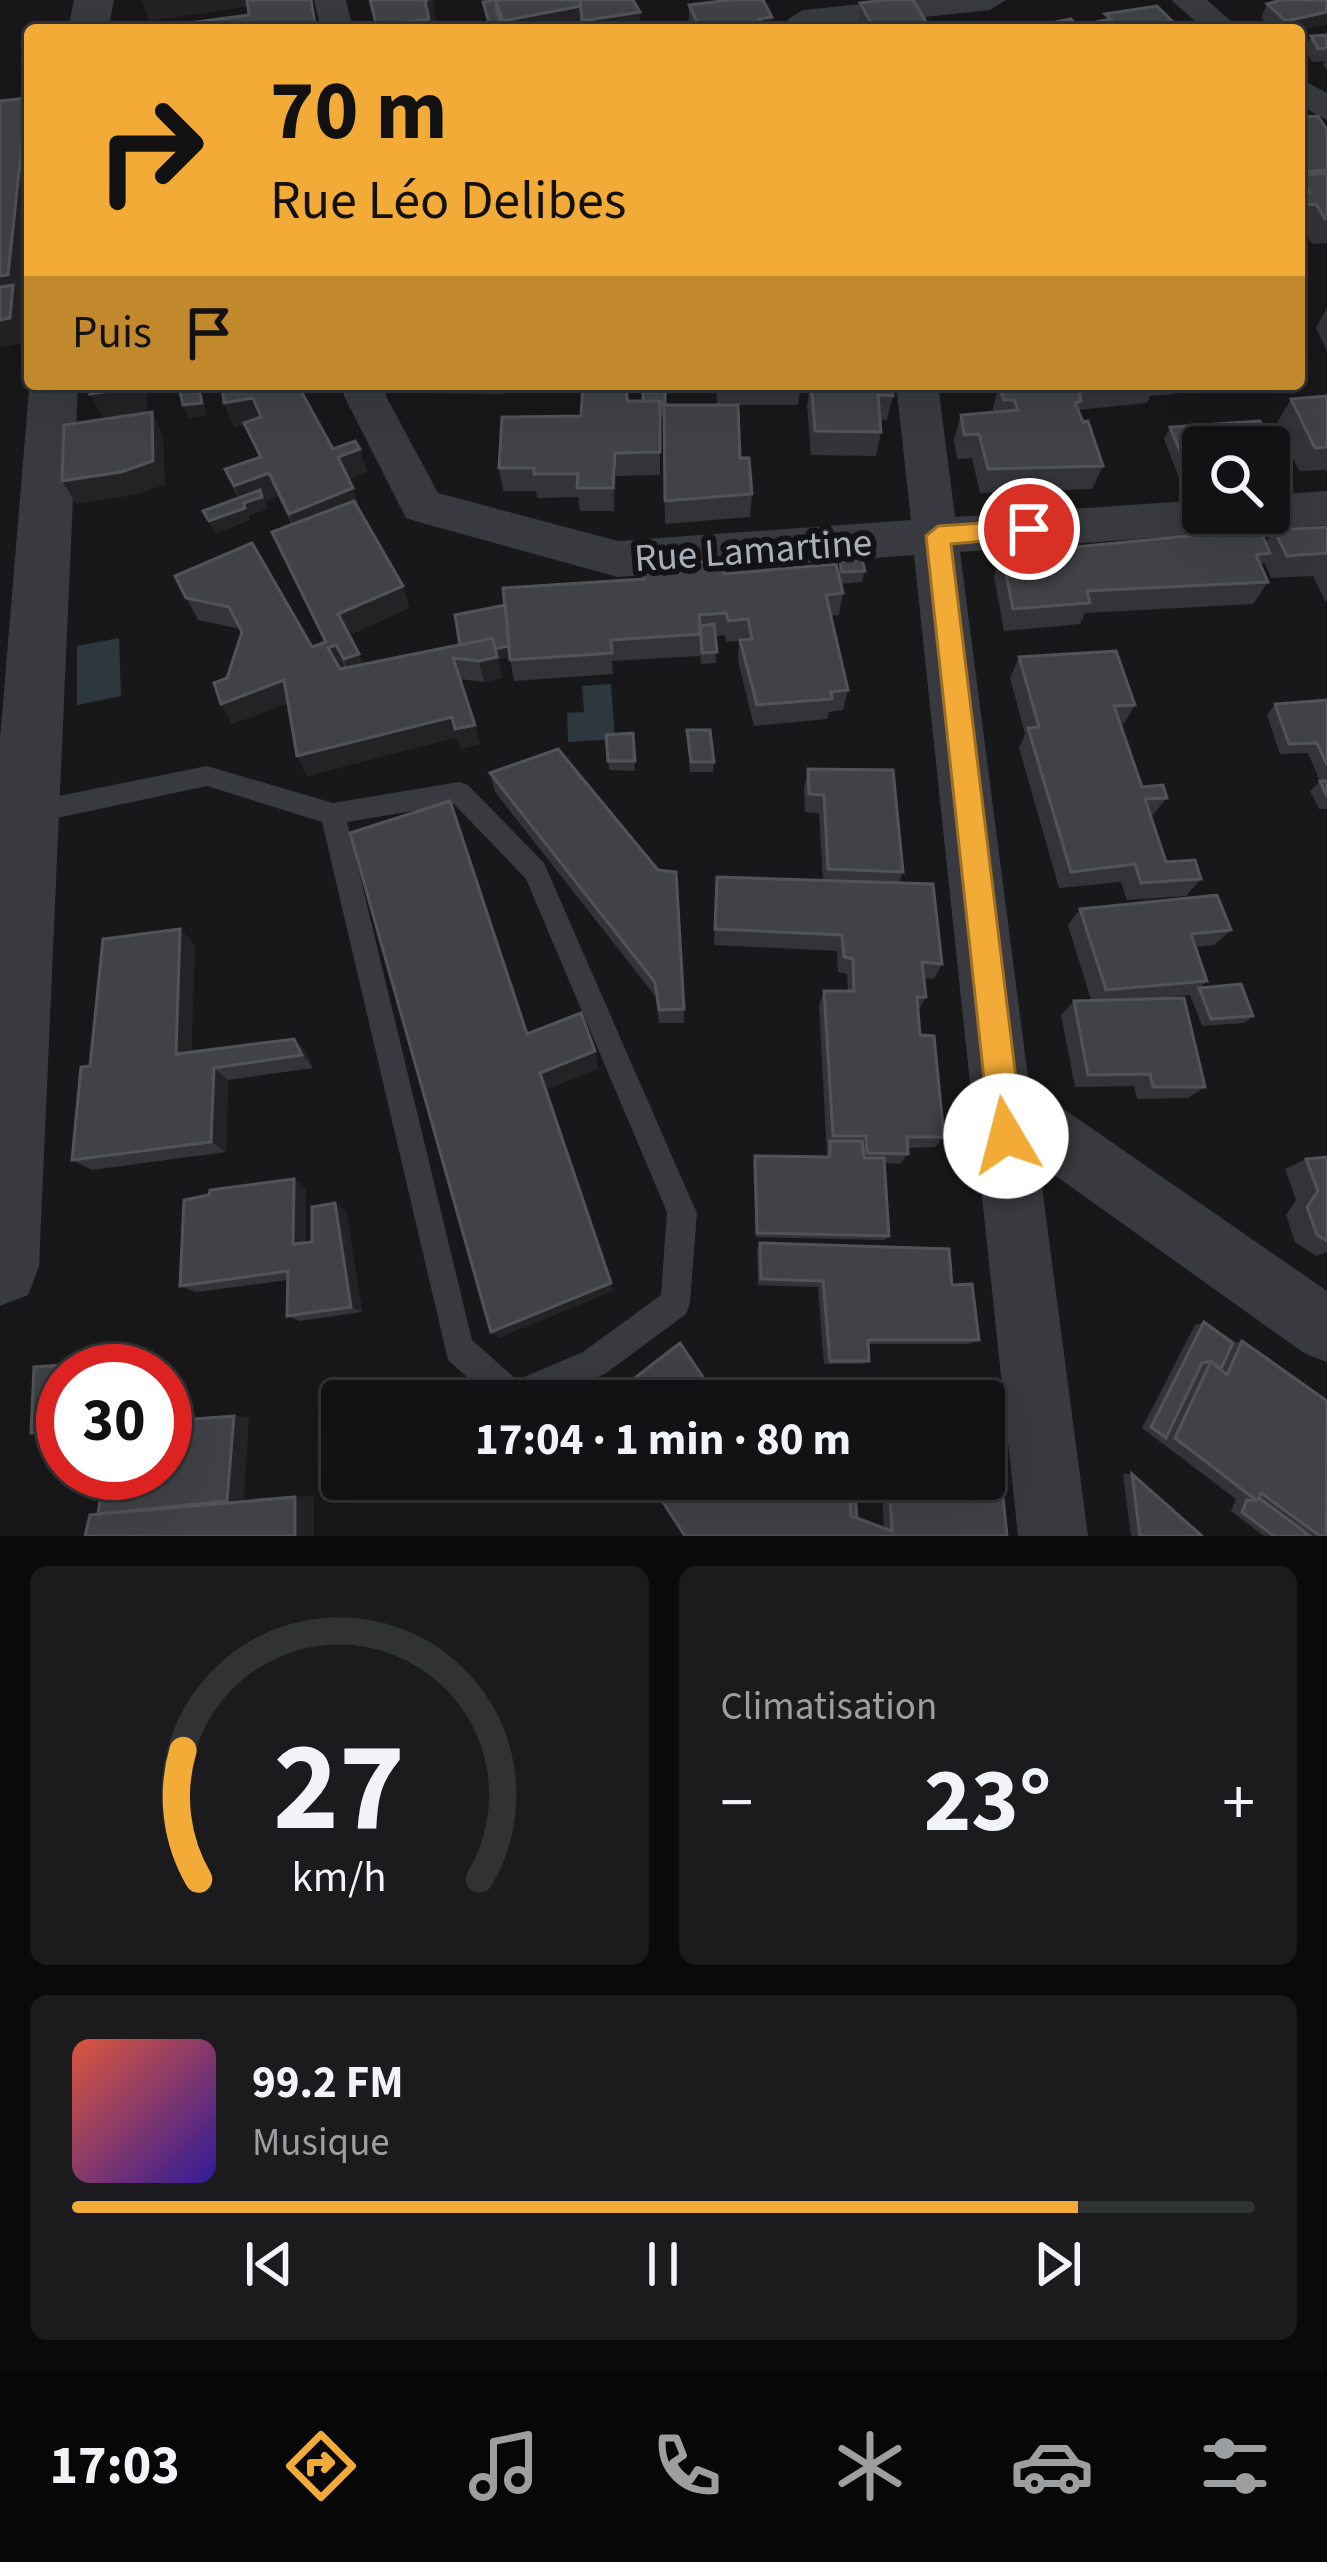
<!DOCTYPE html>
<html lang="fr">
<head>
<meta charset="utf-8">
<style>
	body { margin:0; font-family:"Source Sans 3",sans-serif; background:#1b1b1d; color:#f1f3f6; height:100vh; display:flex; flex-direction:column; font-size:45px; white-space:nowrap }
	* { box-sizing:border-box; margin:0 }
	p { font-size:39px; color:#9c9ea0 }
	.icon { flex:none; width:66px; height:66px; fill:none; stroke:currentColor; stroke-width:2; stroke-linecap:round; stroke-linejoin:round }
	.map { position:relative; height:1536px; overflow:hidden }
	.panel { display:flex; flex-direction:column; gap:30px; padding:30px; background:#0a0a0b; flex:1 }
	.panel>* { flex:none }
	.banner { position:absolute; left:24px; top:24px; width:1281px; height:366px; border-radius:12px; box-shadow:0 12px 48px #0002,0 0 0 3px #313234; background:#f3ab37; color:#111; overflow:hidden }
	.buttons { position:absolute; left:1182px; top:426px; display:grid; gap:24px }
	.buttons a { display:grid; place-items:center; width:108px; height:108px; border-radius:12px; background:#121214; box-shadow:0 12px 48px #0002,0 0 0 3px #313234; font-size:60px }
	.speed { position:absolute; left:36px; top:1344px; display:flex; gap:24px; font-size:60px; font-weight:700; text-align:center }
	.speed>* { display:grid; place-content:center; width:156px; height:156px; border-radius:50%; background:#121214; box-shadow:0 12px 48px #0002,0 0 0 3px #313234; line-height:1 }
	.speed .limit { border:18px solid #d22; background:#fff; color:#111 }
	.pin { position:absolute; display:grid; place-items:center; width:102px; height:102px; color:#fff; margin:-51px; border:6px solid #fff; border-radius:50%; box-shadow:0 3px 12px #0007 }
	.me { position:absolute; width:132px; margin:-66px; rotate:352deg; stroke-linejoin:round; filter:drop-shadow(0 0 9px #0008) }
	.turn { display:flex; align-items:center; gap:42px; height:252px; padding:0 48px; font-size:54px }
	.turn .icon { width:156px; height:156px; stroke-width:2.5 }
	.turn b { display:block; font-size:84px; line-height:102px }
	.then { display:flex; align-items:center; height:114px; padding:0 48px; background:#0003; gap:24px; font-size:45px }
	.big { font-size:90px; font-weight:700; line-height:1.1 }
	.panel .card { flex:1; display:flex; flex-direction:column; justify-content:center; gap:18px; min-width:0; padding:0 42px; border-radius:18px; background:#1b1b1d }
	.panel .dial { align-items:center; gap:0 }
	.dial svg { height:312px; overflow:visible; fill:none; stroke:#313234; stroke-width:7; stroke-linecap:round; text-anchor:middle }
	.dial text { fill:#f1f3f6; stroke:none }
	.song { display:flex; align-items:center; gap:36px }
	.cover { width:144px; height:144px; border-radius:18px; background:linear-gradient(135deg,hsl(10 70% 55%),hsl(250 70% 35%)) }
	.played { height:12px; border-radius:6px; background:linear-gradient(90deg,#f3ab37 85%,#313234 85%) }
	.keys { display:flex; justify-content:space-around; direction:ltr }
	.heat { display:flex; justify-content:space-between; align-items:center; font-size:66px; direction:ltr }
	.panel .tiles { flex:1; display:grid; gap:30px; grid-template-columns:1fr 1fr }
	.card:last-child { grid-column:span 2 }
	.trip { position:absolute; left:321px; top:1380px; width:684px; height:120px; border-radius:12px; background:#121214; box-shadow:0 12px 48px #0002,0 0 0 3px #313234; font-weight:700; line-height:120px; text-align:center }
	.tab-bar { display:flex; height:192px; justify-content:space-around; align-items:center; background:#070708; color:#9c9ea0 }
	.tab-bar .icon { width:84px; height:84px }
	.tab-bar .active { color:#f3ab37 }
	.tab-bar b { font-size:54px; color:#f1f3f6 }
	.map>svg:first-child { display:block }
</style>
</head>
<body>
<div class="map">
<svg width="1327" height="1536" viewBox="0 0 1327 1536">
	<rect width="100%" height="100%" fill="#18181a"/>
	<g fill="#2d383e">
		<polygon points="119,638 121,696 77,705 77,646"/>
		<polygon points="611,684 615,739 568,742 567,713 584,712 582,686"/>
	</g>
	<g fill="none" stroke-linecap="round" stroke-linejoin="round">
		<path fill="#393a3f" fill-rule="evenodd" d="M207,766L333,803L459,782L468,785L544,863L692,1202L697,1212L690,1303L686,1314L605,1374L541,1401H494L448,1360L322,822L207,786L29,824L20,821L17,813L20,805L29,802ZM454,804L526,879L667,1212L661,1295L583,1352L517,1380L472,1340L347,822Z"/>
		<g fill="#393a3f" fill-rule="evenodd">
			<polygon points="314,0 346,0 353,30 321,30"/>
			<polygon points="899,0 1006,0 990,10 803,30 787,20 803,10"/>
			<polygon points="1171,0 1207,0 1241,30 1205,30"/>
			<polygon points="1299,78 1327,93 1327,120 1299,105"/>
			<polygon points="344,384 386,384 386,396 438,493 618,541 911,520 896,384 938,384 955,517 1203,500 1203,513 1269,513 1269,495 1327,491 1327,525 960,552 1029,1085 1327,1291 1327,1362 1304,1353 1039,1164 1088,1536 1018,1536 914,555 618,577 422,523 406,518 344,396"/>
		</g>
		<g fill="#393a3f" fill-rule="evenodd">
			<polygon points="74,0 114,0 108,30 68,30"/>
			<polygon points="30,378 30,384 78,384 39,1267 28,1295 0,1306 0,739"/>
		</g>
	</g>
	<g fill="#343438">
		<polygon points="1275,0 1327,0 1327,24 1299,30 1276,30 1261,18 1267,4 1274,3"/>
		<polygon points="860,3 931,30 858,30"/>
		<polygon points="689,5 771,30 689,30"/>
		<polygon points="1327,35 1327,69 1323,66 1325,61 1312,62 1305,49 1311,36"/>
		<polygon points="1299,117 1327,130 1327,243 1312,244 1303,229 1299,229"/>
		<polygon points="1327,308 1327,351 1316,328"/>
		<polygon points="423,384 503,384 504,394 425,393"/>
		<polygon points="628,384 628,401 665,405 740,458 752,494 750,517 665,524 664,417 660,417 660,475 616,476 614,511 580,511 578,497 537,498 536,491 503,491 499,468"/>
		<polygon points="716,384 801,384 798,405 717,405"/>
		<polygon points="810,384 893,396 887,420 880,420 881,432 876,456 811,455 807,406"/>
		<polygon points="999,384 1180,384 1175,394 1150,396 1147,403 1078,410 1103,466 1092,489 980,493 972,458 957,459 954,439 961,415 992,412"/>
		<polygon points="1327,396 1327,470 1299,471 1277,423 1291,399"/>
		<polygon points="224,403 333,449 360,449 367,472 349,479 360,512 403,586 409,608 349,635 363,664 460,645 642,579 642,566 724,574 838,573 840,562 865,571 862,582 841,584 843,593 839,615 831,616 848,690 843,710 829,712 827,719 754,726 738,661 739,641 726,642 725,635 715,636 716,663 701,664 700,652 700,656 612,661 613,674 514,681 510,657 498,659 502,678 484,682 460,679 480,744 461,749 457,737 307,776 288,703 232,724 221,704 242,632 240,629 198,620 175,576 312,647 324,642 272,532 292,525 278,496 265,502 267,509 249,515 250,520 215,533 203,511 238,498 225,469 259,457 245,425 234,427"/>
		<polygon points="1260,421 1281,465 1274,477 1269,478 1269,447 1203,447 1203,483 1182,485 1164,439 1170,427"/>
		<polygon points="1204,523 1265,544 1274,530 1327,527 1327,601 1325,601 1313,576 1271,578 1264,562 1261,566 1268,582 1253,604 1085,613 1080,624 1004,631 994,576 1002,554 1196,535"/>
		<polygon points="1019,657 1135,705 1123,725 1121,725 1142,787 1167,798 1151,817 1166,862 1201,879 1186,896 1127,900 1121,882 1059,888 1019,748 1025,734 1010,678"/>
		<polygon points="1327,700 1327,809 1319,809 1310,791 1320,781 1308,753 1280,754 1267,715 1275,704"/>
		<polygon points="687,730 714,762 713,772 690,772"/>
		<polygon points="633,733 635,771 609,770 606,735"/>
		<polygon points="808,769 903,872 899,883 942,964 934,979 924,978 926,997 918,1011 920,1035 944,1137 935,1147 908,1148 908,1154 900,1164 884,1163 889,1236 885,1240 756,1237 753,1161 755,1156 827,1157 819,1005 824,991 848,991 847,974 838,972 837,951 714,945 717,877 823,881 819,813 805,812 804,788"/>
		<polygon points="490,773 658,870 684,1009 684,1023 659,1023 656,997 495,792"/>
		<polygon points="1080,909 1231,930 1214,945 1195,947 1207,981 1199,988 1253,1016 1244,1023 1202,1026 1190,995 1147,999 1205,1087 1188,1098 1137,1099 1134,1086 1075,1087 1061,1015 1074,1001 1091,1000 1068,925"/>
		<polygon points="195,945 191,1052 294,1039 306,1052 313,1068 228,1080 226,1152 92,1170 72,1160 90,1066"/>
		<polygon points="1327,1157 1327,1252 1316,1256 1295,1242 1286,1215 1296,1200 1285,1169 1306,1159"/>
		<polygon points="306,1188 306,1243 312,1242 346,1211 362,1312 300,1321 287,1316 288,1280 196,1292 180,1286"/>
		<polygon points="760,1243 952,1285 979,1340 968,1344 868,1344 869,1361 862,1364 824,1364 818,1287 758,1285 757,1250"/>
		<polygon points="1204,1322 1233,1343 1242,1341 1327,1536 1264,1536 1231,1511 1236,1499 1142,1428 1195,1325"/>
		<polygon points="1123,1474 1132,1474 1202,1536 1131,1536"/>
		<polygon points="881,1479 984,1479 1007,1536 685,1536 857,1518 884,1528"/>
	</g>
	<g fill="#232326">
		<polygon points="142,0 249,0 251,6 149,21"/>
		<polygon points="378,0 433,0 437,25 430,26 431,30 378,30"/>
		<polygon points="581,6 583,30 505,30 503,21"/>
		<polygon points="640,12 640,25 609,30 583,30 582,21"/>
		<polygon points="1327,12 1327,24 1299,30 1282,30 1286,21"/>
		<polygon points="772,17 771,30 758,30 759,19"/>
		<polygon points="27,98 30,105 30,281 24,343 0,347 0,276"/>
		<polygon points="135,384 156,384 147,390 147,411 103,418 90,394"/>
		<polygon points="198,385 207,415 189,418 183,405"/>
		<polygon points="253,398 262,422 234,427 224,403"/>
		<polygon points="152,412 163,436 165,485 134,495 76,504 62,481"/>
		<polygon points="360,449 367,472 345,481 338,457"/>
		<polygon points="615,453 616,476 614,511 613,488"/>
		<polygon points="269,473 278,496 265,502 267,509 249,515 246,509 250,520 215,533 209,521 244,508 234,486"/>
		<polygon points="353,488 361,512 298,537 289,514"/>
		<polygon points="403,586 409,608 346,636 338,614"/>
		<polygon points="336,645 344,666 337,669 328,648"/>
		<polygon points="509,646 511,657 498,659 502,678 484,682 479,661 461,655"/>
		<polygon points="359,654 367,675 353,680 344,659"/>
		<polygon points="284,680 294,701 232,724 221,704"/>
		<polygon points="452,717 457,737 307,776 297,756"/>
		<polygon points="475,725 480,744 461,749 455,729"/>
		<polygon points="180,929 195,945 191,1066 176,1054"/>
		<polygon points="294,1039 306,1052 313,1068 302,1055"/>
		<polygon points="595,1051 598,1069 546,1090 540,1073"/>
		<polygon points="214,1068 228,1080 226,1152 211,1142"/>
		<polygon points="294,1179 306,1188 306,1252 293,1244"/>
		<polygon points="335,1203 346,1211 362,1312 351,1307"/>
		<polygon points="611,1283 613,1291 499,1338 491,1332"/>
		<polygon points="108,1362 118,1364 118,1371 108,1371"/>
		<polygon points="234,1416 249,1417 244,1499 227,1501"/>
		<polygon points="314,1495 314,1536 295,1536 295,1497"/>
	</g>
	<g fill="#414246" stroke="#515358" stroke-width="3">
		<polygon points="247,0 311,0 316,30 137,30 249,15"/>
		<polygon points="370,0 428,0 425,1 429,19 377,27"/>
		<polygon points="496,0 580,0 581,6 503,21"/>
		<polygon points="496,0 497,12 504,30 491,30 483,2"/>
		<polygon points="580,0 633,0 640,12 582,21"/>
		<polygon points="730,0 763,0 772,17 759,19 765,30 701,30 689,5"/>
		<polygon points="885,0 913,0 931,30 875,30 860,3"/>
		<polygon points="1281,0 1327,0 1327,12 1286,21 1267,4"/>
		<polygon points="1157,6 1181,30 1039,30 1036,26 1071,19 1077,26 1111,19 1105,14"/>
		<polygon points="1327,35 1327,48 1318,49 1311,36"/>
		<polygon points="27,98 8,275 0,276 0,101"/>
		<polygon points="1318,116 1327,130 1327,170 1299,172 1299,117"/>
		<polygon points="1327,173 1327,219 1325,219 1316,204 1302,205 1299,200 1299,193 1309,192 1305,185 1299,185 1299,175"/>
		<polygon points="13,285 10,318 0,320 0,287"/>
		<polygon points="91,384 135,384 135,387 90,394"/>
		<polygon points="247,384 297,384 333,449 355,441 360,449 338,457 353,488 289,514 269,473 234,486 225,469 261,457 244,423 261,417 253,398 224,403 222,387"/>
		<polygon points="583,384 627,384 627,401 660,401 660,452 615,453 613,488 577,488 578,474 534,474 534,468 499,468 502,417 581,416"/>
		<polygon points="811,384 892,384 893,396 878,395 881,432 815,431"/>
		<polygon points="1009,384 1102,384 1088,385 1079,394 1081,401 1075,403 1083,422 1088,421 1103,466 988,469 979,434 964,435 961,415 1018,410 1014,400 1004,400 999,386 1009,386"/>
		<polygon points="198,385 202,403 183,405 179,387"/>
		<polygon points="643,392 665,392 665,404 660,404 660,401 643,401"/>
		<polygon points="1327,396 1327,447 1315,448 1291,399"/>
		<polygon points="664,405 738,405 740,458 749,458 752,494 665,501"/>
		<polygon points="152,412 153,461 121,472 62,481 64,425"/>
		<polygon points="1260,421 1281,465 1269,466 1269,447 1203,447 1203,472 1189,473 1170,427"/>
		<polygon points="260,490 262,497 244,503 245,508 209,521 203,511"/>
		<polygon points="354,501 403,586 338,614 359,654 344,659 336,645 328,648 340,669 493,638 497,657 479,661 453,658 475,725 455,729 452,717 297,756 284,680 221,704 214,683 227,678 242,632 229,607 186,598 175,576 252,543 312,647 326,642 272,532"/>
		<polygon points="1255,519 1270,553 1256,555 1268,582 1087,591 1090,603 1013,609 1002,554 1209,534 1204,523"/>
		<polygon points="1327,527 1327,553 1287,556 1274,530"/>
		<polygon points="862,559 865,571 842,572 840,562"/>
		<polygon points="722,560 724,574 836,564 843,593 826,595 848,690 831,692 832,699 757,705 740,640 752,639 748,619 728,621 726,613 699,615 701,634 611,640 612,653 510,660 503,588 644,579 642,566"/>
		<polygon points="505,605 509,646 495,649 493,638 460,645 455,615"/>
		<polygon points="714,624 717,652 702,653 700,626"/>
		<polygon points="1116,651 1135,705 1114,706 1142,787 1163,785 1167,798 1145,799 1166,862 1195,860 1201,879 1141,883 1135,864 1071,872 1028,728 1039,727 1019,657"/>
		<polygon points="1327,700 1327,765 1317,743 1289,744 1275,704"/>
		<polygon points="687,730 710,730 714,762 691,762"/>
		<polygon points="633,733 635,761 608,761 606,735"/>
		<polygon points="558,749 658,870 676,872 684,1009 659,1010 655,982 490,773"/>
		<polygon points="808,769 893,770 903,872 828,869 824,795 809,794"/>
		<polygon points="1320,781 1327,781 1327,797"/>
		<polygon points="450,801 527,1034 581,1013 595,1051 540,1073 611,1283 491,1332 350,833"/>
		<polygon points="717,877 933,884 942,964 922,962 926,997 917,997 920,1035 934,1036 944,1137 907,1137 908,1154 867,1153 866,1136 833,1136 824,991 854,991 853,959 844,957 842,935 715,929"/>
		<polygon points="1217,895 1231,930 1191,934 1207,981 1106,990 1080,909"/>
		<polygon points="180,929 176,1054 294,1039 302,1055 214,1068 211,1142 72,1160 81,1067 90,1066 103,939"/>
		<polygon points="1241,984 1253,1016 1211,1019 1199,988"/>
		<polygon points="1184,998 1205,1087 1153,1087 1150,1074 1088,1075 1074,1001"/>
		<polygon points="830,1141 862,1141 864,1158 884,1158 889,1236 757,1233 755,1156 830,1157"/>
		<polygon points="1327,1157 1327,1241 1317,1235 1307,1207 1318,1191 1306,1159"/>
		<polygon points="294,1179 293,1244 312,1242 312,1207 335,1203 351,1307 287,1316 288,1271 180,1286 184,1200 209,1195 210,1190"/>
		<polygon points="760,1243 949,1249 952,1285 972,1284 979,1340 868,1340 869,1361 830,1361 823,1281 761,1279"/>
		<polygon points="1204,1322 1233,1343 1221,1369 1211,1361 1202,1363 1166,1438 1151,1427"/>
		<polygon points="1242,1341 1327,1401 1326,1536 1320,1536 1261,1493 1257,1501 1175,1438 1211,1361 1227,1375"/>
		<polygon points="680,1343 719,1401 605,1401"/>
		<polygon points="108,1362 108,1371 63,1371 63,1431 31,1433 34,1367"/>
		<polygon points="234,1416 227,1501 98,1514 104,1473 165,1473 165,1421"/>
		<polygon points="1132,1474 1202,1536 1140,1536"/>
		<polygon points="984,1476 1001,1477 1007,1536 685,1536 648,1479 849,1479 851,1516 892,1531 889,1479 984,1479"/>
		<polygon points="849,1479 854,1479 857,1518 851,1516"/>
		<polygon points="295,1497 295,1536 85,1536 90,1515"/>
		<polygon points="1259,1498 1310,1536 1274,1536 1242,1512 1247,1500 1257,1501"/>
	</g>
	<polygon fill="#f3ab37" stroke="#9e6f24" stroke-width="3" points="1029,520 1037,523 1037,536 951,544 1023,1136 1018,1148 1006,1152 995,1148 990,1136 926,536 938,526"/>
	<g text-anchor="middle" stroke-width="12" stroke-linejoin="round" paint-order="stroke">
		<g font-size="39" fill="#aab0ba" stroke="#131315">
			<text transform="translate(753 549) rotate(-4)" y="14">Rue Lamartine</text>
		</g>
	</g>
</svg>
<div class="buttons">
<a><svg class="icon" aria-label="search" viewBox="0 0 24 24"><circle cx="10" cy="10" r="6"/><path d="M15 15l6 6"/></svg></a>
</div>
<div class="speed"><div class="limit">30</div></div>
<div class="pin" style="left:1029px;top:529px;background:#d93025"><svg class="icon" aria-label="arrive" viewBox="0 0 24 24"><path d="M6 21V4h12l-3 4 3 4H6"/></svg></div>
<svg class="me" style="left:1006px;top:1136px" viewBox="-20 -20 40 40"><circle r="19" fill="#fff"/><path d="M0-13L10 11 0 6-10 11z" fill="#f3ab37"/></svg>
<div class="trip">17:04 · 1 min · 80 m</div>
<div class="banner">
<div class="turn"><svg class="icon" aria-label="right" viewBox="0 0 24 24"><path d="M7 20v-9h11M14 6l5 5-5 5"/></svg><div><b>70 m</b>Rue Léo Delibes</div></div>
<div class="then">Puis<svg class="icon" aria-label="arrive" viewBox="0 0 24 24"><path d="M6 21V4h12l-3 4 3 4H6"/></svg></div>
</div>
</div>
<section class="panel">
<div class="tiles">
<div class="card dial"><svg viewBox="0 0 100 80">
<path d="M14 69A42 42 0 1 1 86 69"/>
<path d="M14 69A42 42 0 0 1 10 36" stroke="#f3ab37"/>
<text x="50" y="56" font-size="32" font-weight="700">27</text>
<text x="50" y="72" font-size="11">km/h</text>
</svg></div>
<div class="card"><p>Climatisation</p>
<div class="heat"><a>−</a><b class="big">23°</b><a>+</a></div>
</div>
<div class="card">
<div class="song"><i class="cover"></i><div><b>99.2 FM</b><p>Musique</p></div></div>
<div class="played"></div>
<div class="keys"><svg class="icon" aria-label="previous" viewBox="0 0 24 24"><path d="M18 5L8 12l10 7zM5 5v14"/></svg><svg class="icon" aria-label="pause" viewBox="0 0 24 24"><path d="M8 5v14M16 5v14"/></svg><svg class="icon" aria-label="next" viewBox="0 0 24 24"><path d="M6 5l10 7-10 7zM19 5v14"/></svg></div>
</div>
</div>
</section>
<nav class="tab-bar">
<b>17:03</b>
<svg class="icon active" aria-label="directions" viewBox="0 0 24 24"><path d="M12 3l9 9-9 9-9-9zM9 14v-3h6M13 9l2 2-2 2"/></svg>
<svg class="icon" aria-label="music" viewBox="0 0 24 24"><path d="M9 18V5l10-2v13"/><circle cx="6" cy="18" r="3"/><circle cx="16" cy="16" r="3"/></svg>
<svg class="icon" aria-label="phone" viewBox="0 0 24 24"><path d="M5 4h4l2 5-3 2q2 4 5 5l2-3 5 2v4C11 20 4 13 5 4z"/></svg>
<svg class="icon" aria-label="climate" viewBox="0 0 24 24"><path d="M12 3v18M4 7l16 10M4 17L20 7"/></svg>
<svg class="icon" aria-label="car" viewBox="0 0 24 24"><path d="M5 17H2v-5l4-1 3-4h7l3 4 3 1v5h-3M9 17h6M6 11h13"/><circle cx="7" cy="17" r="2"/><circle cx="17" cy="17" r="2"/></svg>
<svg class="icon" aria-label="filters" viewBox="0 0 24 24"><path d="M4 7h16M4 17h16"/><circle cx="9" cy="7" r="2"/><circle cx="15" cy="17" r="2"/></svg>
</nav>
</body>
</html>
